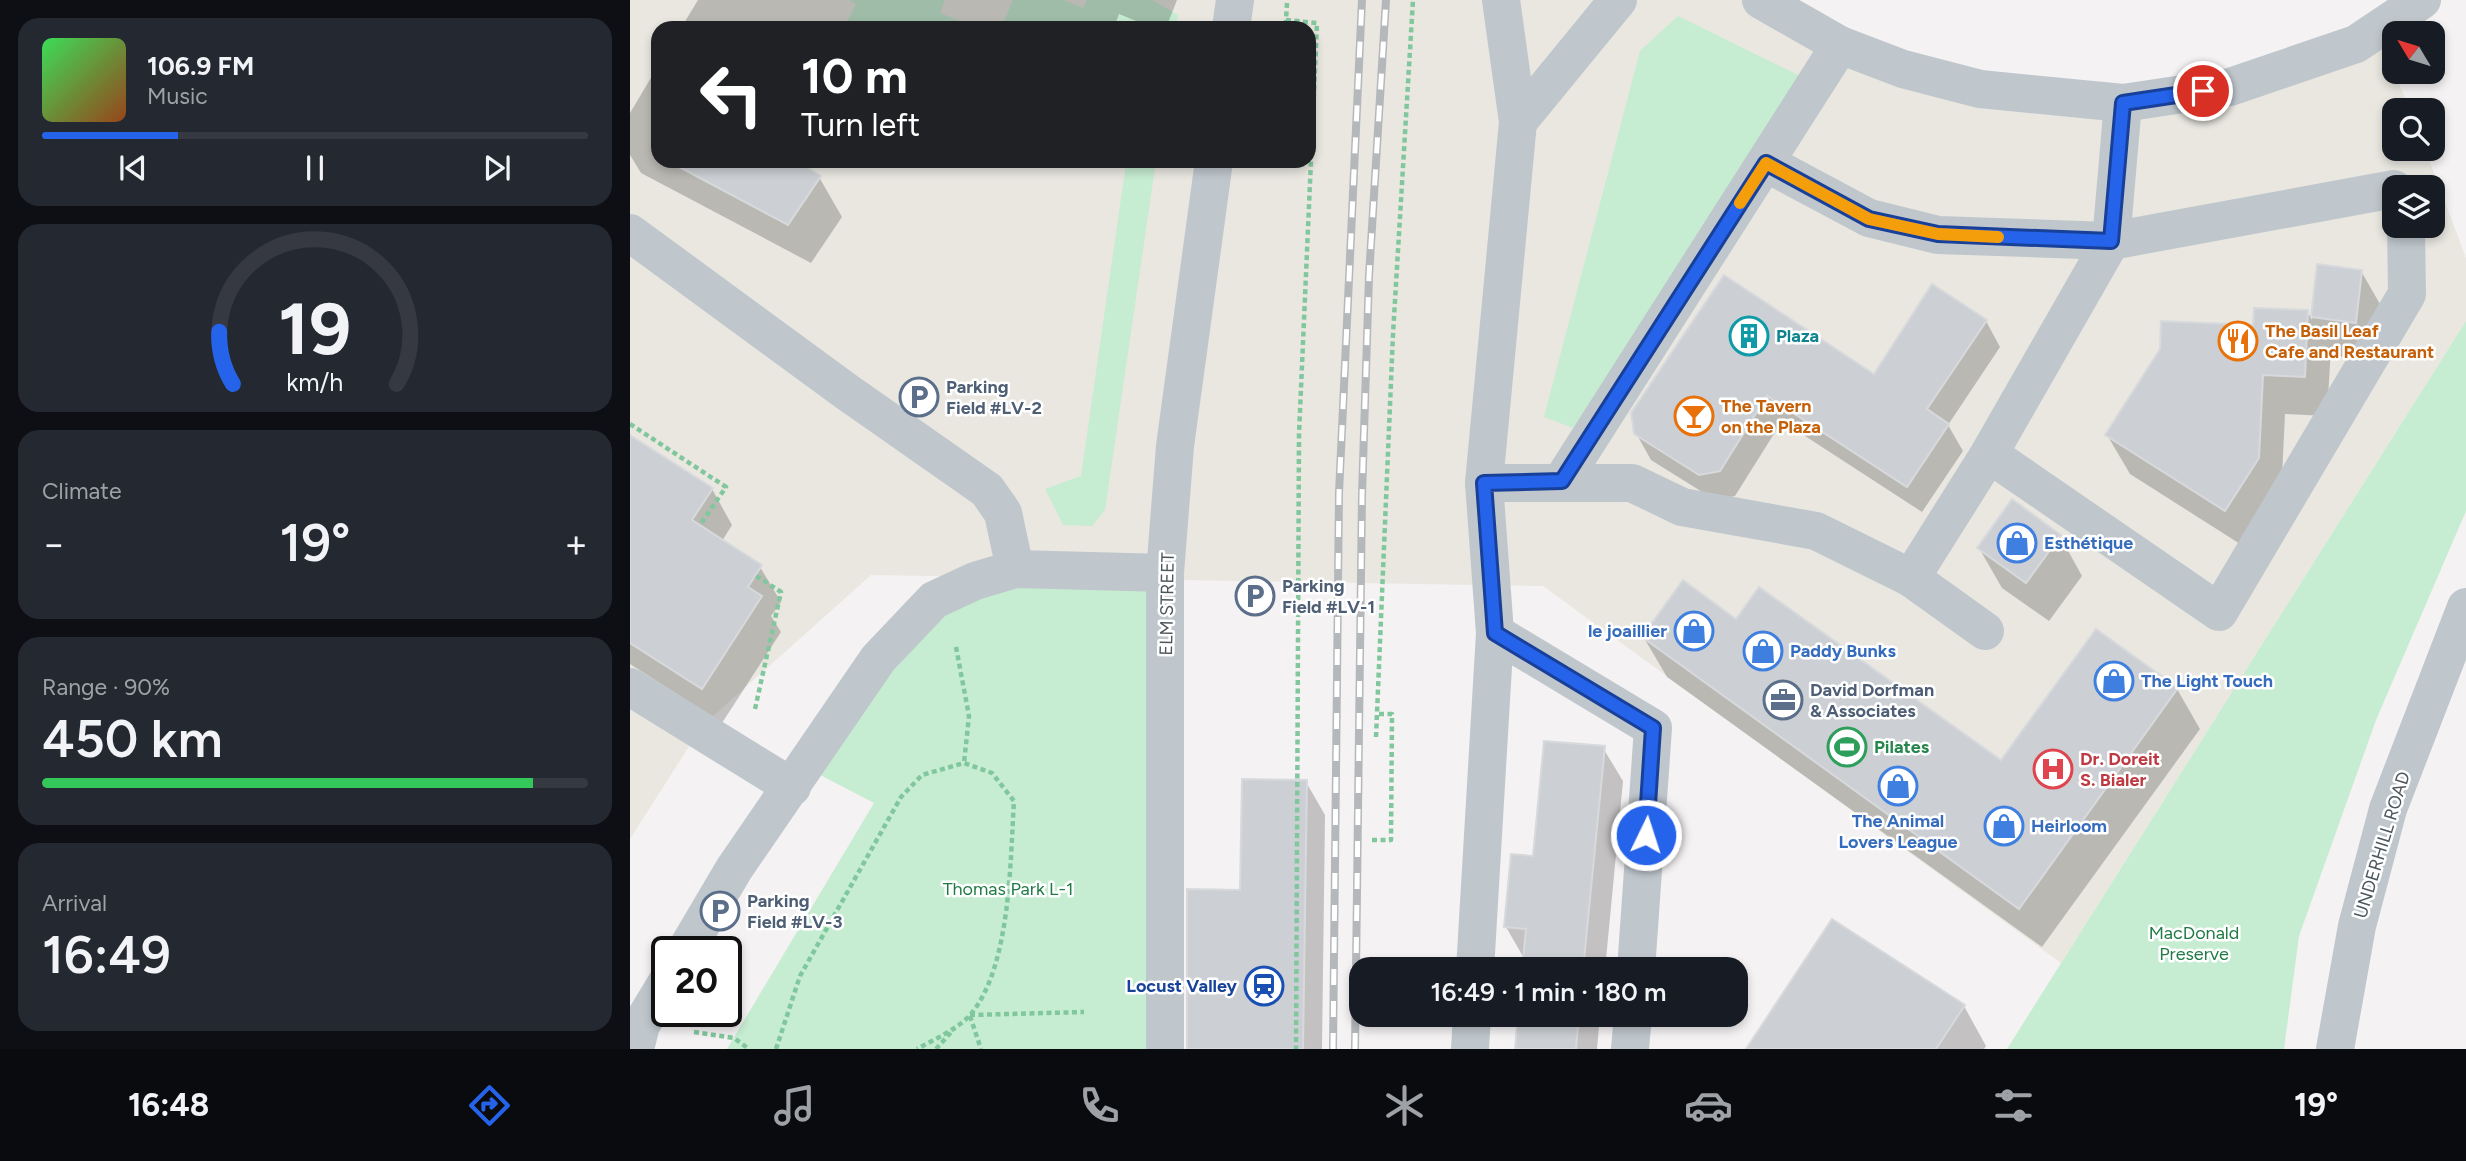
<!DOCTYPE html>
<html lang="en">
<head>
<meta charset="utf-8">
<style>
	body { margin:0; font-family:Figtree,sans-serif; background:#242831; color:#f1f3f6; height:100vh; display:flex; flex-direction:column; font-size:26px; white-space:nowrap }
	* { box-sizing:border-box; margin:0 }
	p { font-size:23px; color:#9ea1a6 }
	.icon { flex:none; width:38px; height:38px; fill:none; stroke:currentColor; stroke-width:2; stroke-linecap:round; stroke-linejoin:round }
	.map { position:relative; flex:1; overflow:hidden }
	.details { display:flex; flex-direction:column; gap:18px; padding:18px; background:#0d0f14; width:630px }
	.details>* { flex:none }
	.top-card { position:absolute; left:21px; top:21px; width:665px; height:147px; border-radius:21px; box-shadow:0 4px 10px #0003; background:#202124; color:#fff; overflow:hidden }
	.needle { width:46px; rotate:308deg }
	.tools { position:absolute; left:1752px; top:21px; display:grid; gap:14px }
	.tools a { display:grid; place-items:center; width:63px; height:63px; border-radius:14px; background:#171b24; box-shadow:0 4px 10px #0003; font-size:35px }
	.speed { position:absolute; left:21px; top:936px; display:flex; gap:14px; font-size:35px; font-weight:700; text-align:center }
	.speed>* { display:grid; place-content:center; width:91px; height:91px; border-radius:50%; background:#171b24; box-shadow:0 4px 10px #0003; line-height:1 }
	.speed .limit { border:4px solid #111; border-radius:10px; background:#fff; color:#111 }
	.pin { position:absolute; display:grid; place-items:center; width:60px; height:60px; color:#fff; margin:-30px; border:4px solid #fff; border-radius:50%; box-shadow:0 2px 7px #0007 }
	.me { position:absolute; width:77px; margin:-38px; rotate:4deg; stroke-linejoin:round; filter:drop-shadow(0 0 5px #0008) }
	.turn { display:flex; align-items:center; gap:24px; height:147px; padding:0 35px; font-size:32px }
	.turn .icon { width:91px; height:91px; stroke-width:2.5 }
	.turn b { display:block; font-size:49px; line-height:60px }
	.big { font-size:52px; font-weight:600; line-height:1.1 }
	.details .card { flex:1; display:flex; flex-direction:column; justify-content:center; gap:10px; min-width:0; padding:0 24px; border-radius:21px; background:#242831 }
	.details .dial { align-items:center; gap:0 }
	.dial svg { height:182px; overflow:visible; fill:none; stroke:#363941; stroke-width:7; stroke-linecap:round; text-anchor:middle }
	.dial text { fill:#f1f3f6; stroke:none }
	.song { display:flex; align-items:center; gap:21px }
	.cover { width:84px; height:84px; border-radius:10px; background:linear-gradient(135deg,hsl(130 70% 55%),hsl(20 70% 35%)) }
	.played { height:7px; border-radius:4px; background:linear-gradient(90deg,#2563eb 25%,#363941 25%) }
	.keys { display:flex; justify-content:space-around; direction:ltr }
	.heat { display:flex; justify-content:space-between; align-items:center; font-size:38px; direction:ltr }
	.charge { height:10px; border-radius:5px; background:linear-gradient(90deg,#34c759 90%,#363941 0) }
	.trip { position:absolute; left:719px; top:957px; width:399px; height:70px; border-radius:21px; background:#171b24; box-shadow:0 4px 10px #0003; font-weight:600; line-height:70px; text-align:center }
	.tabs { display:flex; height:112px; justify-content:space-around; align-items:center; background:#090b0e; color:#9ea1a6 }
	.tabs .icon { width:49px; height:49px }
	.tabs .active { color:#2563eb }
	.tabs b { font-size:32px; color:#f1f3f6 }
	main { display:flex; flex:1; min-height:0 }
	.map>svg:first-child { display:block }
</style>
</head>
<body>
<main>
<section class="details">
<div class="card">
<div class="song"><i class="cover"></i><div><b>106.9 FM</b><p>Music</p></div></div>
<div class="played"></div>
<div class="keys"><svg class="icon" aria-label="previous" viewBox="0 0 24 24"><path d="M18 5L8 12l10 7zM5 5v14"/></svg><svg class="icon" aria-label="pause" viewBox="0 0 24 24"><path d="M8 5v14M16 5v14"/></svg><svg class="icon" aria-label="next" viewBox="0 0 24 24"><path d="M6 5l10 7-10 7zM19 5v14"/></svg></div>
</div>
<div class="card dial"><svg viewBox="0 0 100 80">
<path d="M14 69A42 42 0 1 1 86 69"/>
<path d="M14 69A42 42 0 0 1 8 46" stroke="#2563eb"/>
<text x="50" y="56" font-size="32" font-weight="700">19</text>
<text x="50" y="72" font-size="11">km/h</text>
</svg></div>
<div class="card"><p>Climate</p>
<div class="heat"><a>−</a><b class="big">19°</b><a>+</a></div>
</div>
<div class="card"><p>Range · 90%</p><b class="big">450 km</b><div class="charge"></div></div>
<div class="card"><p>Arrival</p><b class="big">16:49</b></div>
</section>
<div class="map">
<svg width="1836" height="1049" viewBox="0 0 1836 1049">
	<rect width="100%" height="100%" fill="#f4f2f2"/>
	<path fill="#e9e7e0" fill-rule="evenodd" d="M0,0H1138L1204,35L1480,106L1752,32L1764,72L1780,110H1764V149H1795L1836,258V321L1431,963L913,586L241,575L72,726L0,839ZM28,28H679V161H28ZM1764,187H1802V226H1764Z"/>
	<g fill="#c6ecd1">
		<polygon points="219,0 315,0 310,13 347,28 214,28 226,4"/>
		<polygon points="383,0 434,0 453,8 457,0 522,0 548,15 546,28 371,28"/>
		<polygon points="1048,16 1174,78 943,428 914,417 1010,51"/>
		<polygon points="491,161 526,161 475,510 462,526 433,525 415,489 451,476 496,164"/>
		<polygon points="1836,321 1836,511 1746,720 1669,936 1654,1049 1377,1049"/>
		<polygon points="535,573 535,1049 97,1049 244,803 175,767 345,581"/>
	</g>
	<g fill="#0003">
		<polygon points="68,0 547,0 536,28 523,28 489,14 484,28 430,28 413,21 410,28 276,28 260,22 257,28 51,28"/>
		<polygon points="28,66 28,161 176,161 172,166 189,177 212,217 181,263 11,173 0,155 0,113"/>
		<polygon points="1689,266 1731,271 1754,311 1748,362 1706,356 1701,347 1697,416 1655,414 1651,498 1618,549 1500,474 1477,435 1625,327 1677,311 1682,320"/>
		<polygon points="1356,321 1370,347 1318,425 1333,451 1292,512 1152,421 1105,496 1085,500 1021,460 1006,433 1003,414 1244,376"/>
		<polygon points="0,437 82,489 102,525 92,541 130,567 151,602 141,616 151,632 92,723 0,664"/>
		<polygon points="1430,536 1452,576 1419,621 1372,588 1349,548"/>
		<polygon points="1107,621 1371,763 1547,689 1570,729 1412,947 1037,677 1014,638"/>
		<polygon points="973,748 993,781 975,970 894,970 895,960 876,927 905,858"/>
		<polygon points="676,782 695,815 692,1049 559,1049 612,892"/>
		<polygon points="1334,1006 1356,1046 1354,1049 1118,1049"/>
		<polygon points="890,1015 970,1015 967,1049 887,1049"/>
	</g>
	<g fill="#ccd0d4" stroke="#d7d9dc" stroke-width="2">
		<polygon points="38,161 167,161 191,176 158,225"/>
		<polygon points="1687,264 1732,270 1726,323 1681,317"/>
		<polygon points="1094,275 1244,374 1302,284 1357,320 1297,409 1319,424 1277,487 1137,396 1090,471 1069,475 1004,434 1001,413"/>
		<polygon points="1624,308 1678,310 1675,377 1633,375 1629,458 1595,511 1475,435 1530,349 1531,321 1623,325"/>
		<polygon points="0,435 83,488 62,520 132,565 118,587 132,596 72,689 0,643"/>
		<polygon points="1382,499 1431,535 1396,583 1347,548"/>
		<polygon points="1053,580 1106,619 1129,587 1371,760 1466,629 1548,688 1389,909 1012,637"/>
		<polygon points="914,741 975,746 953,970 892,970 896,929 874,927 881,854 903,856"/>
		<polygon points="612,779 677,780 673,1049 557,1049 557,889 610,890"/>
		<polygon points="1202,919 1335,1005 1306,1049 1116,1049"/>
		<polygon points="888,1015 949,1015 946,1049 885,1049"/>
	</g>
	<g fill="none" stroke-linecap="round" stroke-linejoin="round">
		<g stroke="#81c79e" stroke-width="4.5" stroke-dasharray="5 3.5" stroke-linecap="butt">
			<polyline points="657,3 656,20 687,23 669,434 666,1049"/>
			<polyline points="0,424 96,487 70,525"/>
			<polyline points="326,647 339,716 334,763"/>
			<polyline points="125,709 151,592 125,575"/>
			<polyline points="746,737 763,334 783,0"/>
			<polyline points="742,840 761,840 762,714 747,714"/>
			<polyline points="340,1015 454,1012"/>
			<polyline points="340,1016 351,1049"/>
			<polyline points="64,1032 104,1038 119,1049"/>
			<path d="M146,1049L170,976L271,797L292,775L334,763L362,773L384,801C380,862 381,965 341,1014C328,1029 305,1039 287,1049"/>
			<polyline points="306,1049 324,1029"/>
		</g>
		<g stroke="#bfc7cd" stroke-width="38">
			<polyline points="1131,0 1210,45 1273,69 1350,89 1493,103 1600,87 1726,44 1792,0"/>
			<polyline points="601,28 605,0"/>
			<polyline points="888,122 988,0"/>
			<polyline points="1136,163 1239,218 1308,235 1481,241 1764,189"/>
			<polyline points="0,233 217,392 357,490 373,513 385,569"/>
			<polyline points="1359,454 1589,612 1777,294 1776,226"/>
			<polyline points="932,481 1210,45"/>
			<polyline points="854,483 1002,483 1052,507 1186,531 1281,578 1359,454 1481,241 1493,103"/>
			<polyline points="1281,578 1355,631"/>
			<polyline points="865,633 1023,728 1006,970"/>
			<polyline points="0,687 162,787"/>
			<polyline points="55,952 104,869 248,659 304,600 345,581 385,569 535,573"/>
			<polyline points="845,970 865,633 854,483 888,122 871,0"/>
			<polyline points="5,1049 11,1025 37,982"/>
			<polyline points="535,1049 535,573 545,446 584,161"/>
			<polyline points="840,1049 842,1015"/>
			<polyline points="1000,1049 1003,1015"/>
			<polyline points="1705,1049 1727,926 1758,809 1836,607"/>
		</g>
		<defs>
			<g id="rail">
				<polyline points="703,1049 709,493 732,0"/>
				<polyline points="725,1049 732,495 739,276 756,0"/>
			</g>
		</defs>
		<use href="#rail" stroke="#b5b8bb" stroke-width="8"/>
		<use href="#rail" stroke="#fff" stroke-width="5" stroke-dasharray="16" stroke-linecap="butt"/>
	</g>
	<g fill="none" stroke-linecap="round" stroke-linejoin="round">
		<defs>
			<polyline id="route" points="1016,835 1023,728 865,633 854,483 932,481 1136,163 1239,219 1308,234 1481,241 1493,103 1573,91"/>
		</defs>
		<use href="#route" stroke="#184099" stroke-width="18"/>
		<use href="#route" stroke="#2563eb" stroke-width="12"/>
		<polyline stroke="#f59e0b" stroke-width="12" points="1110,203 1136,163 1239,219 1308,234 1368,237"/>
	</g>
	<defs>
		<symbol id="building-ring" viewBox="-11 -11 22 22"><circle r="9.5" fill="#fff" stroke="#0f9aa8" stroke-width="1.5"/><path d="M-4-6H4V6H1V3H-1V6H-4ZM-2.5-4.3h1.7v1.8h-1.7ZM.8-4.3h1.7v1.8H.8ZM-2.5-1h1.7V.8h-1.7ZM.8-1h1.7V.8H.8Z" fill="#0f9aa8"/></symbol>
		<symbol id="restaurant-ring" viewBox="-11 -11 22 22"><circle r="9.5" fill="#fff" stroke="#e8710a" stroke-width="1.5"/><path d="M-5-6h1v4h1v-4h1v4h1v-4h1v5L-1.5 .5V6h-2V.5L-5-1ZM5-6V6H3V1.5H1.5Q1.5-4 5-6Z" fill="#e8710a"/></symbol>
		<symbol id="parking-ring" viewBox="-11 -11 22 22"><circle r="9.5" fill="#fff" stroke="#5c6f8a" stroke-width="1.5"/><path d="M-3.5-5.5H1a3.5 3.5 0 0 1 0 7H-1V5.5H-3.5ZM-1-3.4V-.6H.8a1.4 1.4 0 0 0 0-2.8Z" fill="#5c6f8a"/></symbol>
		<symbol id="bar-ring" viewBox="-11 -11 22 22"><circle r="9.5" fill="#fff" stroke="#e8710a" stroke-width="1.5"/><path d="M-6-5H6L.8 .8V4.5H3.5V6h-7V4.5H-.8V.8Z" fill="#e8710a"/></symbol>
		<symbol id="shop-ring" viewBox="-11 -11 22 22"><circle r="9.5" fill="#fff" stroke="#3f7fe0" stroke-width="1.5"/><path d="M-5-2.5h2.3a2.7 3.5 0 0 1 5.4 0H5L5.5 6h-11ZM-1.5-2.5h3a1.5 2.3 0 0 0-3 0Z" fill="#3f7fe0"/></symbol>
		<symbol id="office-ring" viewBox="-11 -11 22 22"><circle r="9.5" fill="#fff" stroke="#5c6f8a" stroke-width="1.5"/><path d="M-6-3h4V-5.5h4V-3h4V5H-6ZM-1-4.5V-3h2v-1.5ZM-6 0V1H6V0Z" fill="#5c6f8a"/></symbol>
		<symbol id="stadium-ring" viewBox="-11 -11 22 22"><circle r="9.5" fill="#fff" stroke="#2e9e5b" stroke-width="1.5"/><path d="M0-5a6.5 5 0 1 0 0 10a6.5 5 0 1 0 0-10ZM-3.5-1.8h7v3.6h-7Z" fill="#2e9e5b"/></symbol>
		<symbol id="hospital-ring" viewBox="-11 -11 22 22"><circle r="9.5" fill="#fff" stroke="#e0444e" stroke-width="1.5"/><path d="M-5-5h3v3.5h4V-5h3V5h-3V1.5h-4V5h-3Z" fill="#e0444e"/></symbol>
		<symbol id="station-ring" viewBox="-11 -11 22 22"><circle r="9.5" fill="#fff" stroke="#1a4fb4" stroke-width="1.5"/><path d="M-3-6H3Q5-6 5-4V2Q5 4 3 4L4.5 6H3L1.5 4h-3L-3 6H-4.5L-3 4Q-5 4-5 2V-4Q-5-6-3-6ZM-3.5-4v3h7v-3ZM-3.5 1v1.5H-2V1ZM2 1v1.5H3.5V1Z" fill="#1a4fb4"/></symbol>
	</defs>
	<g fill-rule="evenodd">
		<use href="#building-ring" x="1097" y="314" width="44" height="44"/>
		<use href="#restaurant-ring" x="1586" y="319" width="44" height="44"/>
		<use href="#parking-ring" x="267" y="375" width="44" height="44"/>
		<use href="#bar-ring" x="1042" y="394" width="44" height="44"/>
		<use href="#shop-ring" x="1365" y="521" width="44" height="44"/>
		<use href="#parking-ring" x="603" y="574" width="44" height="44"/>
		<use href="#shop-ring" x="1042" y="609" width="44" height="44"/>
		<use href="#shop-ring" x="1111" y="629" width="44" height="44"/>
		<use href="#shop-ring" x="1462" y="659" width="44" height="44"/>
		<use href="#office-ring" x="1131" y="678" width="44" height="44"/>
		<use href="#stadium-ring" x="1195" y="725" width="44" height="44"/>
		<use href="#hospital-ring" x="1401" y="747" width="44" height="44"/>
		<use href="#shop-ring" x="1246" y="764" width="44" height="44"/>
		<use href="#shop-ring" x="1352" y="804" width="44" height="44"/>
		<use href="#parking-ring" x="68" y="889" width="44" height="44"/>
		<use href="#station-ring" x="612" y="964" width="44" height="44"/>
	</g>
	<g text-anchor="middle" stroke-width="5" stroke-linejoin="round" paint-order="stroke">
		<g font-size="18" font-weight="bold" fill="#c56008" stroke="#fff" text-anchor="start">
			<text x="1635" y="337">The Basil Leaf<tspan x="1635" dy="21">Cafe and Restaurant</tspan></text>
			<text x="1091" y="412">The Tavern<tspan x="1091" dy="21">on the Plaza</tspan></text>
		</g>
		<g font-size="18" font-weight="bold" fill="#0d838f" stroke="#fff" text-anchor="start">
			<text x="1146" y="342">Plaza</text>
		</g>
		<g font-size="18" font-weight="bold" fill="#4e5e75" stroke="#fff" text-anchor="start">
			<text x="316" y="393">Parking<tspan x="316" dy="21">Field #LV-2</tspan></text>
			<text x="652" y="592">Parking<tspan x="652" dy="21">Field #LV-1</tspan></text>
			<text x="1180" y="696">David Dorfman<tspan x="1180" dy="21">&amp; Associates</tspan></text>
			<text x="117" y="907">Parking<tspan x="117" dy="21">Field #LV-3</tspan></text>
		</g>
		<g font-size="18" font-weight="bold" fill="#366cbe" stroke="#fff" text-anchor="start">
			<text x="1414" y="549">Esthétique</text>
			<text x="1037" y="637" text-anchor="end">le joaillier</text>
			<text x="1160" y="657">Paddy Bunks</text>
			<text x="1511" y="687">The Light Touch</text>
			<text x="1268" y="827" text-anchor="middle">The Animal<tspan x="1268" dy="21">Lovers League</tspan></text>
			<text x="1401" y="832">Heirloom</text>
		</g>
		<g font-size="18" fill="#4b575e" stroke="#fff">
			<text transform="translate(537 604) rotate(-89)" y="6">ELM STREET</text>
			<text transform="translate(1752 845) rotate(-73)" y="6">UNDERHILL ROAD</text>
		</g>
		<g font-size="18" font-weight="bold" fill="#27864d" stroke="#fff" text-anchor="start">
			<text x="1244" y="753">Pilates</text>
		</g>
		<g font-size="18" font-weight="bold" fill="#be3a42" stroke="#fff" text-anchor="start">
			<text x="1450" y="765">Dr. Doreit<tspan x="1450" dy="21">S. Bialer</tspan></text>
		</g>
		<g font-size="18" fill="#217a45" stroke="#fff">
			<text x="378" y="895">Thomas Park L-1</text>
			<text x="1564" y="939">MacDonald<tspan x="1564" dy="21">Preserve</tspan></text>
		</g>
		<g font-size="18" font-weight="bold" fill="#164399" stroke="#fff" text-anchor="end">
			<text x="607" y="992">Locust Valley</text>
		</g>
	</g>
</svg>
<div class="tools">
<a><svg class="needle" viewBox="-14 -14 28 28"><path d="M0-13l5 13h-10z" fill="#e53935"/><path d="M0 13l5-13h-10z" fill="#9ea1a6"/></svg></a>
<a><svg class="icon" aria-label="search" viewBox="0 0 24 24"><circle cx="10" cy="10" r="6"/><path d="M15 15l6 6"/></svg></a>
<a><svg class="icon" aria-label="layers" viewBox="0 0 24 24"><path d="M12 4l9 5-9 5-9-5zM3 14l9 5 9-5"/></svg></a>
</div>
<div class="speed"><div class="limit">20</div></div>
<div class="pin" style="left:1573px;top:91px;background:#d93025"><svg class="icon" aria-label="arrive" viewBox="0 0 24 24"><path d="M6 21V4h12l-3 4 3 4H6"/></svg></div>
<svg class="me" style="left:1016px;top:835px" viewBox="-20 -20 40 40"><circle r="17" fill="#2563eb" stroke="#fff" stroke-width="3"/><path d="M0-11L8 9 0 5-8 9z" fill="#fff"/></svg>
<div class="trip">16:49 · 1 min · 180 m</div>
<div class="top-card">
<div class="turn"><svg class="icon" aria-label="left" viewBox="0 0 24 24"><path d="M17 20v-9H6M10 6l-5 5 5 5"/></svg><div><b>10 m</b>Turn left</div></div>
</div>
</div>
</main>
<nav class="tabs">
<b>16:48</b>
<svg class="icon active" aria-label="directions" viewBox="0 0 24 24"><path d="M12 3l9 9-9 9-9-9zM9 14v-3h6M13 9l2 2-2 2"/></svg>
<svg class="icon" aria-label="music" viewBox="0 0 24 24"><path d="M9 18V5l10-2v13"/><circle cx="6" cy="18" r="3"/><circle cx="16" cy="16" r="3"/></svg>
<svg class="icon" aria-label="phone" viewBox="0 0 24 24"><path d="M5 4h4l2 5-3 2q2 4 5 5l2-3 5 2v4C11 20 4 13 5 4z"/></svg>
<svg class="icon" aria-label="climate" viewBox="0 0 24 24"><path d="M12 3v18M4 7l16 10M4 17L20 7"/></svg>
<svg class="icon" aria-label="car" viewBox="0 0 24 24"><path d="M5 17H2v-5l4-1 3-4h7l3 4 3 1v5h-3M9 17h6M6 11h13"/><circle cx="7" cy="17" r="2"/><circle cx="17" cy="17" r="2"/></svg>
<svg class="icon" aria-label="filters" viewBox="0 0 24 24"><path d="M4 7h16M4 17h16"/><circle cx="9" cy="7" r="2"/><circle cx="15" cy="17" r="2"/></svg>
<b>19°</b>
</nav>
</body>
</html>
